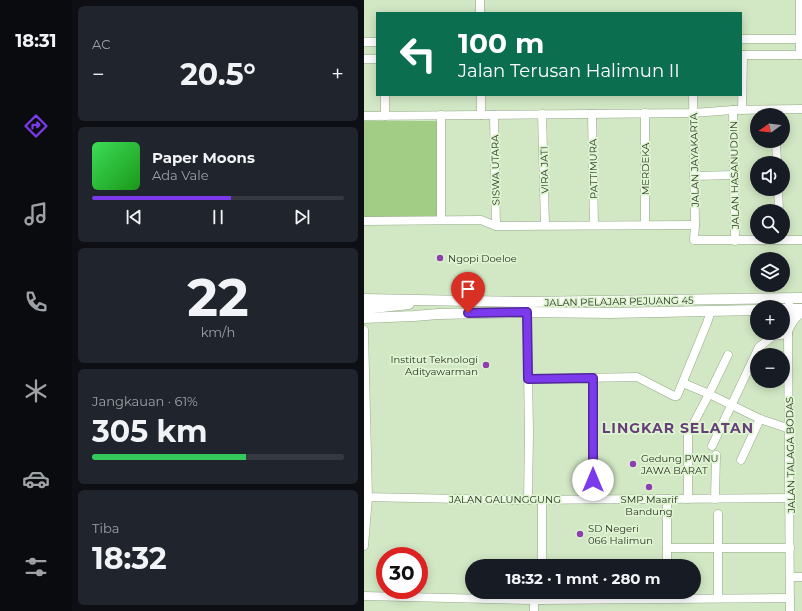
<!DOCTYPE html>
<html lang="id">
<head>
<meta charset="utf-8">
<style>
	body { margin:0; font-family:Montserrat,sans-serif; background:#20242c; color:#f1f3f6; height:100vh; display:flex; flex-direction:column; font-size:15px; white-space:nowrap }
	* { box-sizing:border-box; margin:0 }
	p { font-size:13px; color:#9ea1a6 }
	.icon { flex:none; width:22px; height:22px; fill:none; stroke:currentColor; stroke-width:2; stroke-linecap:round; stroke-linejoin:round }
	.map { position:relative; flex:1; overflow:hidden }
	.sheet { display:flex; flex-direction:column; gap:6px; padding:6px; background:#0d0f14; width:292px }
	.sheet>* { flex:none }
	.banner { position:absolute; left:12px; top:12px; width:366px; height:84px; border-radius:0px; box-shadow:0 2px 10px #0003; background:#0b6e4f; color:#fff; overflow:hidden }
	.needle { width:26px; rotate:255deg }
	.controls { position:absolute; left:386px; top:108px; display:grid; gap:8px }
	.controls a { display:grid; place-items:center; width:40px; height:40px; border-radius:50%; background:#171b24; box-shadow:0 2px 10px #0003; font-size:20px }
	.speed { position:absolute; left:12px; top:547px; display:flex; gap:8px; font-size:20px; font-weight:700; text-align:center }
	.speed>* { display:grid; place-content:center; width:52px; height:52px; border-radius:50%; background:#171b24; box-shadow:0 2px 10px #0003; line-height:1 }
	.speed .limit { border:6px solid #d22; background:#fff; color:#111 }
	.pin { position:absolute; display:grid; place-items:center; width:34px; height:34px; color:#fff; margin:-41px -17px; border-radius:50% 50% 50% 0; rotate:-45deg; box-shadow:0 0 4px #0007 }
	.pin .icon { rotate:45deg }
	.me { position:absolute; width:44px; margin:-22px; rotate:0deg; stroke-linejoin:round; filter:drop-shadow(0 0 3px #0008) }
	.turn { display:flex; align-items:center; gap:14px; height:84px; padding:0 16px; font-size:18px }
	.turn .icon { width:52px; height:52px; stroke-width:2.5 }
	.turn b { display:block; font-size:28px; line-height:34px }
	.big { font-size:30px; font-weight:700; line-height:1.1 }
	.sheet .card { flex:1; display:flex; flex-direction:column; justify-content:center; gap:6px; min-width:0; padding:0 14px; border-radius:6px; background:#20242c }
	.sheet .dial { align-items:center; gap:0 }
	.dial b { font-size:52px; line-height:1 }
	.song { display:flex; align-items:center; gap:12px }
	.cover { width:48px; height:48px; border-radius:6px; background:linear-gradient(135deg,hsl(130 70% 55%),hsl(120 70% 35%)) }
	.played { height:4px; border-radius:2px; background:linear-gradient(90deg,#7c3aed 55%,#363941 55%) }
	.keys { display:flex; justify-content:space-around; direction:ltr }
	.heat { display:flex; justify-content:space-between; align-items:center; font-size:22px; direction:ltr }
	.charge { height:6px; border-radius:3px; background:linear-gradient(90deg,#34c759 61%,#363941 0) }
	.trip { position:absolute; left:101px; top:559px; width:236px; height:40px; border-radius:20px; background:#171b24; box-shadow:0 2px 10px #0003; font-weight:700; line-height:40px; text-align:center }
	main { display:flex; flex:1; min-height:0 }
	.tabs { display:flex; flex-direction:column; width:72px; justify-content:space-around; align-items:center; background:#090b0e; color:#9ea1a6 }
	.tabs .icon { width:28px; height:28px }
	.tabs .selected { color:#7c3aed }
	.tabs b { font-size:18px; color:#f1f3f6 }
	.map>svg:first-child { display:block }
</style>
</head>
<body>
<main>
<nav class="tabs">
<b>18:31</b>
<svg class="icon selected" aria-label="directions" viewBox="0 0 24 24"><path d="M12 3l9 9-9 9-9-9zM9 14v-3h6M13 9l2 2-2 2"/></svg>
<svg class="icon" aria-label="music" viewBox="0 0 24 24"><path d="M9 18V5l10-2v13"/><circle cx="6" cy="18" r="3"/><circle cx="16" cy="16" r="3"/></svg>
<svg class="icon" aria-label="phone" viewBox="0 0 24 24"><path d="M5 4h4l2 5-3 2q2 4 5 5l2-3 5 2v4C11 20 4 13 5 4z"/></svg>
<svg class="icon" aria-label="climate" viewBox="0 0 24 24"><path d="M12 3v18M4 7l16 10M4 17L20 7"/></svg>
<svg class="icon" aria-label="car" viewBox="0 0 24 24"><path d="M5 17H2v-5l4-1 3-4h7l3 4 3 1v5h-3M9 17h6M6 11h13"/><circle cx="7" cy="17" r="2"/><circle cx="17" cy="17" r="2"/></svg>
<svg class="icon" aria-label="filters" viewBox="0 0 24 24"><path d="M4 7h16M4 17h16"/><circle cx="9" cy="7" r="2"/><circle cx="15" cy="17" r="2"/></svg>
</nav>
<section class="sheet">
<div class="card"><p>AC</p>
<div class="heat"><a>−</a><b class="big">20.5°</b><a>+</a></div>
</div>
<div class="card">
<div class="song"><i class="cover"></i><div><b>Paper Moons</b><p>Ada Vale</p></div></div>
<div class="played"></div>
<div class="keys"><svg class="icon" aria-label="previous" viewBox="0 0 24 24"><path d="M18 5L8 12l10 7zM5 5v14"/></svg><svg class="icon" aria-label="pause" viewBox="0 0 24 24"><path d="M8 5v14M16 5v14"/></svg><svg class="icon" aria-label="next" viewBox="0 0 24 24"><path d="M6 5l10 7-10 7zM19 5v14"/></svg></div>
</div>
<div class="card dial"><b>22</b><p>km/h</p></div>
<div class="card"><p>Jangkauan · 61%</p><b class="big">305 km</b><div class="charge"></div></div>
<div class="card"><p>Tiba</p><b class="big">18:32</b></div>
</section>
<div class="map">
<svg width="438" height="611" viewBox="0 0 438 611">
	<rect width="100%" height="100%" fill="#d2e8c5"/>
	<polygon fill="#a1cd84" points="0,121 75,121 74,219 0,219"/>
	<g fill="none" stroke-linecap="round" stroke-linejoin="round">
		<defs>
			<g id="minor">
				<polyline points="116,0 116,13"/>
				<polyline points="436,0 436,55"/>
				<polyline points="377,39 435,39"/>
				<polyline points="0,42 13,42"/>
				<polyline points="377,55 438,55"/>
				<polyline points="0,59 13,59"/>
				<polyline points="21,95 21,116"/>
				<polyline points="117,95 117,115"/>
				<polyline points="329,95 331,225 330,240 438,240"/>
				<polyline points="369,110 371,241"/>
				<polyline points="378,110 379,55"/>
				<polyline points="178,114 181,225"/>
				<polyline points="228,114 230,225"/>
				<polyline points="130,115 132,226"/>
				<polyline points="0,116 329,113 369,110 438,109"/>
				<polyline points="412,141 413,163"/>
				<polyline points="330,176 370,175"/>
				<polyline points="414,189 415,211"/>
				<polyline points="77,220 77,115"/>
				<polyline points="0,221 117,220 132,226 331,225"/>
				<polyline points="281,225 281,113"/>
				<polyline points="425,304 424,334 426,611"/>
				<polyline points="163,312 165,433 164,500"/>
				<polyline points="0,330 4,497 0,546"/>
				<polyline points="164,379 273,377 310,396 313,396 343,323 347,311"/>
				<polyline points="319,383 345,394 396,419 426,429"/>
				<polyline points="348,446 395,347 409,336 424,334"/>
				<polyline points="377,460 396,419"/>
				<polyline points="0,497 145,500 426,498"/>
				<polyline points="228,499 229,495 229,378"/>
				<polyline points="303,499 303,566"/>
				<polyline points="324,499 324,434 345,394 364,355"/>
				<polyline points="351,499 352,455"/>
				<polyline points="354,514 354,598"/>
				<polyline points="303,548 426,548"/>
				<polyline points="178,566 178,500"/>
				<polyline points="426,577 438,577"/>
				<polyline points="178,592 178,600"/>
				<polyline points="0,596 170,600 426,598"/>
				<polyline points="170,600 170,611"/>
			</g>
			<g id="major">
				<polyline points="0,299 161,302 438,298"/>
				<polyline points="0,309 45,304"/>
				<polyline points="419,309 438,309"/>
				<polyline points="0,318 50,316 74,314 163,312 246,313 393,310"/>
				<path d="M424,329C428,321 431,316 438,312"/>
			</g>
		</defs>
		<use href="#minor" stroke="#94a988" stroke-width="9"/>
		<use href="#major" stroke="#94a988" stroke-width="11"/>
		<use href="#minor" stroke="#fff" stroke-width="8"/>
		<use href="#major" stroke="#fff" stroke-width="10"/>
	</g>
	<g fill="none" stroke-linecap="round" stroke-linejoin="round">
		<defs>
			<polyline id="route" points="104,313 163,312 164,379 229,378 229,480"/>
		</defs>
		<use href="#route" stroke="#51269a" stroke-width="10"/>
		<use href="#route" stroke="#7c3aed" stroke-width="7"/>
	</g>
	<g fill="#8d3fb0" stroke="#dff5d1" stroke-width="1.5">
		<circle cx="76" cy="258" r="4"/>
		<circle cx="122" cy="365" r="4"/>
		<circle cx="269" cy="464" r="4"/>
		<circle cx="285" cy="487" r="4"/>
		<circle cx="216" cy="534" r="4"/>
	</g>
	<g text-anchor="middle" stroke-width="3.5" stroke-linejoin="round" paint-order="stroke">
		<g font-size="10" fill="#2b3426" stroke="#dff5d1">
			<text transform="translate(330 160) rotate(-91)" y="4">JALAN JAYAKARTA</text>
			<text transform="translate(229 169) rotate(-91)" y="4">PATTIMURA</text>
			<text transform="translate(281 169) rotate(-90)" y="4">MERDEKA</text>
			<text transform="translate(131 170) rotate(-91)" y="4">SISWA UTARA</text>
			<text transform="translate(180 170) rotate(-91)" y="4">VIRA JATI</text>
			<text transform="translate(370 175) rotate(-91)" y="4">JALAN HASANUDDIN</text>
			<text transform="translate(255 301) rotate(-1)" y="4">JALAN PELAJAR PEJUANG 45</text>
			<text transform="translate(426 455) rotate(-91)" y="4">JALAN TALAGA BODAS</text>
			<text x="141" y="503">JALAN GALUNGGUNG</text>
		</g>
		<g font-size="10" fill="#2b3426" stroke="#dff5d1" text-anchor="start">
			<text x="84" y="262">Ngopi Doeloe</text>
			<text x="114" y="363" text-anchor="end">Institut Teknologi<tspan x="114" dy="12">Adityawarman</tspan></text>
			<text x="277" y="462">Gedung PWNU<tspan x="277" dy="12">JAWA BARAT</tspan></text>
			<text x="285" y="503" text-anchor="middle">SMP Maarif<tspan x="285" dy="12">Bandung</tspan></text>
			<text x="224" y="532">SD Negeri<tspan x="224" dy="12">066 Halimun</tspan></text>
		</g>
		<g font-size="14" font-weight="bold" letter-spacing="1" fill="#653f78" stroke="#dff5d1">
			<text x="314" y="433">LINGKAR SELATAN</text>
		</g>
	</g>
</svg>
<div class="controls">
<a><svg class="needle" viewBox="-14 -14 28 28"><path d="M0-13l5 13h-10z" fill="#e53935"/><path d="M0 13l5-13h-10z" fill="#9ea1a6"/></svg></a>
<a><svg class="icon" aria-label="sound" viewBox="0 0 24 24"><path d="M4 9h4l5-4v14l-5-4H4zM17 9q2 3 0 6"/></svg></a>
<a><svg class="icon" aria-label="search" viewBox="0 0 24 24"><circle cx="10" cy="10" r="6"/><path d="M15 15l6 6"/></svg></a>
<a><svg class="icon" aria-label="layers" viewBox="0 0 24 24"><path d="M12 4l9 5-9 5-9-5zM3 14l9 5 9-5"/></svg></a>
<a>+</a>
<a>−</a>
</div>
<div class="speed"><div class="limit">30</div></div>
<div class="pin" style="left:104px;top:313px;background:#d93025"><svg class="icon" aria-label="arrive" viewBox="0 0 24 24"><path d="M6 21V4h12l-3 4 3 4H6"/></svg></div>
<svg class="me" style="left:229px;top:480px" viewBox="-20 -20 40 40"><circle r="19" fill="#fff"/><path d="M0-13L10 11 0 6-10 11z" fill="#7c3aed"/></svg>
<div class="trip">18:32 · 1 mnt · 280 m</div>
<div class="banner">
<div class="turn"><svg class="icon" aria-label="left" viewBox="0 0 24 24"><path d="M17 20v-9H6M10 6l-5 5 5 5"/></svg><div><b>100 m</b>Jalan Terusan Halimun II</div></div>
</div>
</div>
</main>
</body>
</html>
